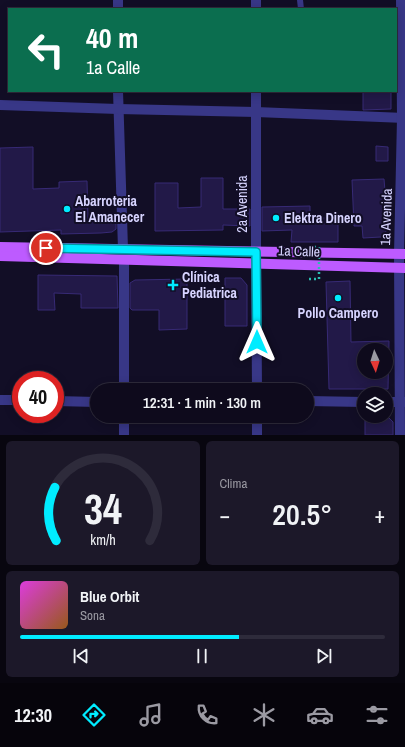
<!DOCTYPE html>
<html lang="es">
<head>
<meta charset="utf-8">
<style>
	body { margin:0; font-family:"Archivo Narrow",sans-serif; background:#1c1829; color:#f1f3f6; height:100vh; display:flex; flex-direction:column; font-size:15px; white-space:nowrap }
	* { box-sizing:border-box; margin:0 }
	p { font-size:13px; color:#9b9aa3 }
	.icon { flex:none; width:22px; height:22px; fill:none; stroke:currentColor; stroke-width:2; stroke-linecap:round; stroke-linejoin:round }
	.map { position:relative; height:435px; overflow:hidden }
	.side { display:flex; flex-direction:column; gap:6px; padding:6px; background:#08060f; flex:1 }
	.side>* { flex:none }
	.banner { position:absolute; left:8px; top:8px; width:389px; height:84px; border-radius:0px; box-shadow:0 2px 10px #0003,0 0 0 1px #2e2b3b; background:#0b6e4f; color:#fff; overflow:hidden }
	.needle { width:26px; rotate:176deg }
	.fabs { position:absolute; left:357px; top:343px; display:grid; gap:8px }
	.fabs a { display:grid; place-items:center; width:36px; height:36px; border-radius:50%; background:#0e0a1c; box-shadow:0 2px 10px #0003,0 0 0 1px #2e2b3b; font-size:20px }
	.speed { position:absolute; left:12px; top:371px; display:flex; gap:8px; font-size:20px; font-weight:700; text-align:center }
	.speed>* { display:grid; place-content:center; width:52px; height:52px; border-radius:50%; background:#0e0a1c; box-shadow:0 2px 10px #0003,0 0 0 1px #2e2b3b; line-height:1 }
	.speed .limit { border:6px solid #d22; background:#fff; color:#111 }
	.pin { position:absolute; display:grid; place-items:center; width:34px; height:34px; color:#fff; margin:-17px; border:2px solid #fff; border-radius:50%; box-shadow:0 1px 4px #0007 }
	.me { position:absolute; width:44px; margin:-22px; rotate:0deg; stroke-linejoin:round; filter:drop-shadow(0 0 3px #0008) }
	.turn { display:flex; align-items:center; gap:14px; height:84px; padding:0 12px; font-size:18px }
	.turn .icon { width:52px; height:52px; stroke-width:2.5 }
	.turn b { display:block; font-size:28px; line-height:34px }
	.big { font-size:30px; font-weight:600; line-height:1.1 }
	.side .card { flex:1; display:flex; flex-direction:column; justify-content:center; gap:6px; min-width:0; padding:0 14px; border-radius:6px; background:#1c1829 }
	.side .dial { align-items:center; gap:0 }
	.dial svg { height:104px; overflow:visible; fill:none; stroke:#2e2b3b; stroke-width:7; stroke-linecap:round; text-anchor:middle }
	.dial text { fill:#f1f3f6; stroke:none }
	.song { display:flex; align-items:center; gap:12px }
	.cover { width:48px; height:48px; border-radius:6px; background:linear-gradient(135deg,hsl(300 70% 55%),hsl(30 70% 35%)) }
	.played { height:4px; border-radius:2px; background:linear-gradient(90deg,#00ecff 60%,#2e2b3b 60%) }
	.keys { display:flex; justify-content:space-around; direction:ltr }
	.heat { display:flex; justify-content:space-between; align-items:center; font-size:22px; direction:ltr }
	.side .tiles { flex:1; display:grid; gap:6px; grid-template-columns:1fr 1fr }
	.card:last-child { grid-column:span 2 }
	.trip { position:absolute; left:90px; top:383px; width:224px; height:40px; border-radius:20px; background:#0e0a1c; box-shadow:0 2px 10px #0003,0 0 0 1px #2e2b3b; font-weight:600; line-height:40px; text-align:center }
	.tab-bar { display:flex; height:64px; justify-content:space-around; align-items:center; background:#06040b; color:#9b9aa3 }
	.tab-bar .icon { width:28px; height:28px }
	.tab-bar .current { color:#00ecff }
	.tab-bar b { font-size:18px; color:#f1f3f6 }
	.map>svg:first-child { display:block }
</style>
</head>
<body>
<div class="map">
<svg width="405" height="435" viewBox="0 0 405 435">
	<rect width="100%" height="100%" fill="#120e26"/>
	<g fill="#221948" stroke="#372a75" fill-rule="evenodd">
		<polygon points="363,91 391,91 391,109 363,110"/>
		<polygon points="376,146 388,147 388,161 376,161"/>
		<polygon points="33,147 33,189 59,188 59,182 87,181 88,219 116,218 116,229 112,232 101,233 61,234 61,230 0,232 0,148"/>
		<polygon points="201,178 223,178 223,209 250,209 250,226 223,225 223,230 155,231 155,183 178,183 178,208 201,207"/>
		<polygon points="384,179 385,191 383,191 386,233 381,237 363,238 362,226 354,226 352,180"/>
		<polygon points="310,206 310,218 338,218 338,242 291,242 292,230 262,231 262,207"/>
		<polygon points="38,275 117,276 118,308 81,308 81,294 54,293 55,310 38,310"/>
		<polygon points="225,278 241,278 247,285 247,326 225,326"/>
		<polygon points="187,279 187,329 159,330 159,310 132,310 130,308 130,283 135,280"/>
		<path d="M350,281L351,342L389,341L388,389H329L326,282ZM364,350H386V372H364Z"/>
		<polygon points="365,416 387,416 393,422 393,435 365,435"/>
	</g>
	<g fill="none" stroke-linecap="round" stroke-linejoin="round">
		<polyline stroke="#383787" stroke-width="6" points="300,0 301,9"/>
		<g stroke="#383787" stroke-width="10">
			<polyline points="118,0 118,9"/>
			<polyline points="256,0 256,9"/>
			<polyline points="118,91 123,249"/>
			<polyline points="0,105 118,109 256,112 405,118"/>
			<polyline points="256,252 256,91"/>
			<polyline points="124,260 124,390"/>
			<polyline points="0,400 21,400"/>
			<polyline points="55,401 97,402"/>
			<polyline points="307,401 364,402"/>
			<polyline points="386,402 405,402"/>
			<polyline points="124,416 124,435"/>
		</g>
		<g stroke="#383787" stroke-width="10">
			<polyline points="256,252 257,390"/>
			<polyline points="257,416 257,435"/>
			<polyline points="400,435 399,254 402,118 401,0"/>
		</g>
		<g stroke="#bd5bff" stroke-width="10">
			<polyline points="0,247 405,254"/>
			<polyline points="0,256 405,268"/>
		</g>
		<polyline stroke="#2abcb0" stroke-width="2.5" stroke-dasharray="2 3" stroke-linecap="butt" points="309,247 319,247 319,279 309,279"/>
	</g>
	<g fill="none" stroke-linecap="round" stroke-linejoin="round">
		<defs>
			<polyline id="route" points="46,248 256,252 257,342"/>
		</defs>
		<use href="#route" stroke="#0099a6" stroke-width="10"/>
		<use href="#route" stroke="#00ecff" stroke-width="7"/>
	</g>
	<g fill="#00ecff" stroke="#120e26" stroke-width="1.5">
		<circle cx="67" cy="209" r="4"/>
		<circle cx="276" cy="218" r="4"/>
		<path d="M171 279h4v4h4v4h-4v4h-4v-4h-4v-4h4z"/>
		<circle cx="338" cy="298" r="4"/>
	</g>
	<g text-anchor="middle" stroke-width="4" stroke-linejoin="round" paint-order="stroke">
		<g font-size="14" font-weight="bold" fill="#d7d4ff" stroke="#120e26" text-anchor="start">
			<text x="75" y="206">Abarroteria<tspan x="75" dy="16">El Amanecer</tspan></text>
			<text x="284" y="223">Elektra Dinero</text>
			<text x="182" y="282">Clínica<tspan x="182" dy="16">Pediatrica</tspan></text>
			<text x="338" y="318" text-anchor="middle">Pollo Campero</text>
		</g>
		<g font-size="14" fill="#d7d4ff" stroke="#120e26">
			<text transform="translate(242 204) rotate(-90)" y="5">2a Avenida</text>
			<text transform="translate(386 217) rotate(-88)" y="5">1a Avenida</text>
			<text transform="translate(299 251) rotate(2)" y="5">1a Calle</text>
		</g>
	</g>
</svg>
<div class="fabs">
<a><svg class="needle" viewBox="-14 -14 28 28"><path d="M0-13l5 13h-10z" fill="#e53935"/><path d="M0 13l5-13h-10z" fill="#9b9aa3"/></svg></a>
<a><svg class="icon" aria-label="layers" viewBox="0 0 24 24"><path d="M12 4l9 5-9 5-9-5zM3 14l9 5 9-5"/></svg></a>
</div>
<div class="speed"><div class="limit">40</div></div>
<div class="pin" style="left:46px;top:248px;background:#d93025"><svg class="icon" aria-label="arrive" viewBox="0 0 24 24"><path d="M6 21V4h12l-3 4 3 4H6"/></svg></div>
<svg class="me" style="left:257px;top:342px" viewBox="-20 -20 40 40"><path d="M0-17L14 15 0 8-14 15z" fill="#00ecff" stroke="#fff" stroke-width="4"/></svg>
<div class="trip">12:31 · 1 min · 130 m</div>
<div class="banner">
<div class="turn"><svg class="icon" aria-label="left" viewBox="0 0 24 24"><path d="M17 20v-9H6M10 6l-5 5 5 5"/></svg><div><b>40 m</b>1a Calle</div></div>
</div>
</div>
<section class="side">
<div class="tiles">
<div class="card dial"><svg viewBox="0 0 100 80">
<path d="M14 69A42 42 0 1 1 86 69"/>
<path d="M14 69A42 42 0 0 1 13 28" stroke="#00ecff"/>
<text x="50" y="56" font-size="32" font-weight="700">34</text>
<text x="50" y="72" font-size="11">km/h</text>
</svg></div>
<div class="card"><p>Clima</p>
<div class="heat"><a>−</a><b class="big">20.5°</b><a>+</a></div>
</div>
<div class="card">
<div class="song"><i class="cover"></i><div><b>Blue Orbit</b><p>Sona</p></div></div>
<div class="played"></div>
<div class="keys"><svg class="icon" aria-label="previous" viewBox="0 0 24 24"><path d="M18 5L8 12l10 7zM5 5v14"/></svg><svg class="icon" aria-label="pause" viewBox="0 0 24 24"><path d="M8 5v14M16 5v14"/></svg><svg class="icon" aria-label="next" viewBox="0 0 24 24"><path d="M6 5l10 7-10 7zM19 5v14"/></svg></div>
</div>
</div>
</section>
<nav class="tab-bar">
<b>12:30</b>
<svg class="icon current" aria-label="directions" viewBox="0 0 24 24"><path d="M12 3l9 9-9 9-9-9zM9 14v-3h6M13 9l2 2-2 2"/></svg>
<svg class="icon" aria-label="music" viewBox="0 0 24 24"><path d="M9 18V5l10-2v13"/><circle cx="6" cy="18" r="3"/><circle cx="16" cy="16" r="3"/></svg>
<svg class="icon" aria-label="phone" viewBox="0 0 24 24"><path d="M5 4h4l2 5-3 2q2 4 5 5l2-3 5 2v4C11 20 4 13 5 4z"/></svg>
<svg class="icon" aria-label="climate" viewBox="0 0 24 24"><path d="M12 3v18M4 7l16 10M4 17L20 7"/></svg>
<svg class="icon" aria-label="car" viewBox="0 0 24 24"><path d="M5 17H2v-5l4-1 3-4h7l3 4 3 1v5h-3M9 17h6M6 11h13"/><circle cx="7" cy="17" r="2"/><circle cx="17" cy="17" r="2"/></svg>
<svg class="icon" aria-label="filters" viewBox="0 0 24 24"><path d="M4 7h16M4 17h16"/><circle cx="9" cy="7" r="2"/><circle cx="15" cy="17" r="2"/></svg>
</nav>
</body>
</html>
